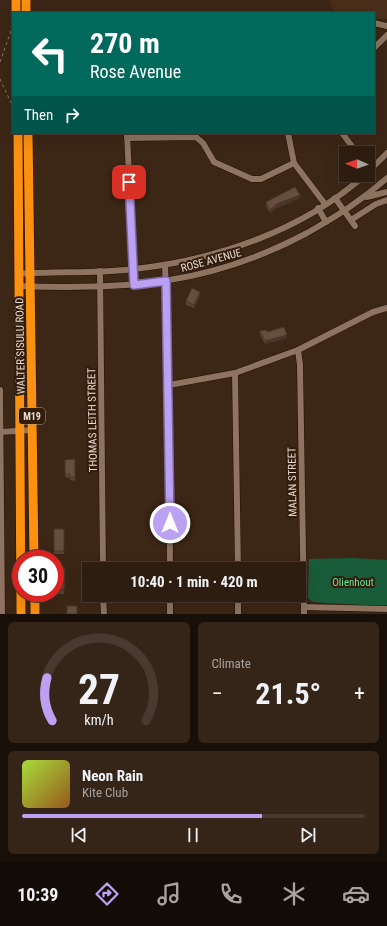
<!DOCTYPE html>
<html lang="en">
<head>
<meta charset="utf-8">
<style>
	body { margin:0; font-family:"Roboto Condensed",sans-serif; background:#352519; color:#f1f3f6; height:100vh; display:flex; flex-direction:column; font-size:15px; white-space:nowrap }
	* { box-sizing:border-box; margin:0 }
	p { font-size:13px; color:#a7a19f }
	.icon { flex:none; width:22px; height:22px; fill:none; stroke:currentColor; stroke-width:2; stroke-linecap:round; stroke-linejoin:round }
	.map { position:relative; height:614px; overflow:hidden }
	.sheet { display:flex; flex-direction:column; gap:8px; padding:8px; background:#190f09; flex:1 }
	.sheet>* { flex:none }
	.hud { position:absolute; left:12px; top:12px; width:363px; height:122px; border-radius:0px; box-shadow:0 4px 16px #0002,0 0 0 1px #483a30; background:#00695c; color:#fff; overflow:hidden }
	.needle { width:26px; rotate:272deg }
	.tools { position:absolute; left:339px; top:146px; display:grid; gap:8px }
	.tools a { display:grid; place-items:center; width:36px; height:36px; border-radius:0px; background:#2d1c10; box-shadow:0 4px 16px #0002,0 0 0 1px #483a30; font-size:20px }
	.speed { position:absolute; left:12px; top:550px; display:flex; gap:8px; font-size:20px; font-weight:700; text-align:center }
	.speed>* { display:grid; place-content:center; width:52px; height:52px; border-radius:50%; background:#2d1c10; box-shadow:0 4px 16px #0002,0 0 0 1px #483a30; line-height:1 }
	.speed .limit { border:6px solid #d22; background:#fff; color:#111 }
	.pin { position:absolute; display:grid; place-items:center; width:34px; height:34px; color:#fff; margin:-17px; border-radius:8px; box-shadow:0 2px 6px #0006 }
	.me { position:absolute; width:44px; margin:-22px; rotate:0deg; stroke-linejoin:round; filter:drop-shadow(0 0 3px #0008) }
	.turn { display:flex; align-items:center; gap:14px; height:84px; padding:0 12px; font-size:18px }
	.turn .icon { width:52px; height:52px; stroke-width:2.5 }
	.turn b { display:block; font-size:28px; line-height:34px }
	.then { display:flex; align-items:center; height:38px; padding:0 12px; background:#0003; gap:8px; font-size:15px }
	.big { font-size:30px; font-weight:700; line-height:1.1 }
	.sheet .widget { flex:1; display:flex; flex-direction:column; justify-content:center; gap:6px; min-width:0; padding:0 14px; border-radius:6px; background:#352519 }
	.sheet .dial { align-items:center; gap:0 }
	.dial svg { height:104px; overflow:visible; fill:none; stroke:#483a30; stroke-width:7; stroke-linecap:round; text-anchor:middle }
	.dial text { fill:#f1f3f6; stroke:none }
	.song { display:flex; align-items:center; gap:12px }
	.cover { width:48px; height:48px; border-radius:6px; background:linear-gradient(135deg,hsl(80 70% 55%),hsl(30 70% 35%)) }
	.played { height:4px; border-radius:2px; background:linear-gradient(90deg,#bca0f2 70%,#483a30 70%) }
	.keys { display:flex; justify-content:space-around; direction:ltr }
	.heat { display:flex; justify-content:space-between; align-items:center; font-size:22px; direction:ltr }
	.sheet .tiles { flex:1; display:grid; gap:8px; grid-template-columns:1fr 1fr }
	.widget:last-child { grid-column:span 2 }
	.trip { position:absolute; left:82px; top:562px; width:224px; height:40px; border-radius:0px; background:#2d1c10; box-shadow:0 4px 16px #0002,0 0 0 1px #483a30; font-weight:700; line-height:40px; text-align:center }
	.dock { display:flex; height:64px; justify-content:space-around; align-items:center; background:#120b06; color:#a7a19f }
	.dock .icon { width:28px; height:28px }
	.dock .current { color:#bca0f2 }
	.dock b { font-size:18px; color:#f1f3f6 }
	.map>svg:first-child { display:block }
</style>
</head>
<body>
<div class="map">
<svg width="387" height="614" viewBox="0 0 387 614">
	<rect width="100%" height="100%" fill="#3c2616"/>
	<polygon fill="#4a2e19" points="330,0 387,0 387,19 374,18 374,13 334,13"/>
	<polygon fill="#185c39" points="353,558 387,560 387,607 313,602 308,598 309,559"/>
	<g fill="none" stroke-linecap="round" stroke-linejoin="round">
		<defs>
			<g id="minor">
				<polyline points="374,23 387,26"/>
				<polyline points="374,48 387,35"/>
				<polyline points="127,133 134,285"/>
				<polyline points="288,133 294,163 325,204"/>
				<polyline points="342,133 357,153"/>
				<polyline points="127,138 196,137 203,143 214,162 252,179 261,179 294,163"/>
				<polyline points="368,172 387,153"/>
				<polyline points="367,197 387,192"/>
				<polyline points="335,198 355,226"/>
				<polyline points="318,208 326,222"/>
				<polyline points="351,220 376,204 387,200"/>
				<polyline points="165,265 169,385 170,569"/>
				<polyline points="100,271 103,569"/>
				<path d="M19,274C57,271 96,274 134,269C216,260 302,231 365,175"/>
				<path d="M18,286C126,290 210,285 307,233C337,216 361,201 387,178"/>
				<polyline points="298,350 300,365 304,614"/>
				<polyline points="235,373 238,569"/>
				<polyline points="169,385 235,373 298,350 373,312 387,308"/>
				<polyline points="0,390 2,614"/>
				<polyline points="0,432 33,430"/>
				<polyline points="103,595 104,614"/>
				<polyline points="170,595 170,614"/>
				<polyline points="238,595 238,614"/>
				<polyline points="304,607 387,609"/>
			</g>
			<g id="highway">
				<polyline points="16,0 16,13"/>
				<polyline points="26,0 26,13"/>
				<polyline points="18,133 21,614"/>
				<polyline points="28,133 34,559"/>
				<polyline points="35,593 35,614"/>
			</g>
		</defs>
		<use href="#minor" stroke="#220e01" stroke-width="7"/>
		<use href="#highway" stroke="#220e01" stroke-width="10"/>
		<g stroke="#8b796b" stroke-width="1" stroke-dasharray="3 3" stroke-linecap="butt">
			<polyline points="0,62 11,31 12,19"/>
			<polyline points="0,79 13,107"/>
		</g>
		<use href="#minor" stroke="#8d7360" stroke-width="6"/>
		<use href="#highway" stroke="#fc9011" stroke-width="9"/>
	</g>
	<g fill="#584334">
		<polygon points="300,198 277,208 270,213 266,206 266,202"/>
		<polygon points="200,296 194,308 186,305 186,301"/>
		<polygon points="260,331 267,332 287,338 265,344 260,335"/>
		<polygon points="75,459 75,481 70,480 70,478 65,477 65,460"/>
		<rect x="54" y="529" width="10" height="25"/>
		<polygon points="55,568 65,568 64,594 54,594 55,593"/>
	</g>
	<g fill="#47372a">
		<polygon points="300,195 300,198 277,208 270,213 270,210 277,204"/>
		<polygon points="200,292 200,296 194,308 194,305"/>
		<polygon points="287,335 287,338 265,344 265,341"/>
	</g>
	<g fill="#664e3c" stroke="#47372a">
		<polygon points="295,187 300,195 277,204 270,210 266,202"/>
		<polygon points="192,288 200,292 194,305 186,301"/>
		<polygon points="284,327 287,335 265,341 260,331 267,330 267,332"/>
		<polygon points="75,459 75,477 70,477 70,474 65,474 65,460"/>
		<rect x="54" y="529" width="10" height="22"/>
		<polygon points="55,568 65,568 64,590 55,590"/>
		<rect x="67" y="606" width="10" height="8"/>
	</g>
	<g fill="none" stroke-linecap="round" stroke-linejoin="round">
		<defs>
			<polyline id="route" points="129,182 134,285 166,281 170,523"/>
		</defs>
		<use href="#route" stroke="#7a689d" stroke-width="10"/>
		<use href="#route" stroke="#bca0f2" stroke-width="7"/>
	</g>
	<g text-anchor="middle" stroke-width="4" stroke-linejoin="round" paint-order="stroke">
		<rect fill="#321c0c" stroke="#b2a195" stroke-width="1" x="19" y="408" width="26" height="16" rx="3"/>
		<g font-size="10" font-weight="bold" fill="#e9dad0">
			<text x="32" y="420">M19</text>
		</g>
		<g font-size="11" fill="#e9dad0" stroke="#321c0c">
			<text transform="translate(211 260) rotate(-15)" y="4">ROSE AVENUE</text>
			<text transform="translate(20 346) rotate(-91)" y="4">WALTER SISULU ROAD</text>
			<text transform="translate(92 420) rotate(-91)" y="4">THOMAS LEITH STREET</text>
			<text transform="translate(292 482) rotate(-91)" y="4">MALAN STREET</text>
		</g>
		<g font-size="11" fill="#61e79d" stroke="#321c0c">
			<text x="353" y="586">Olienhout</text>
		</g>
	</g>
</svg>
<div class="tools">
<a><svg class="needle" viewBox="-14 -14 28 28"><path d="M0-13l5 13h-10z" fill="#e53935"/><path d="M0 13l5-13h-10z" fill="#a7a19f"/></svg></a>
</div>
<div class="speed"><div class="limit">30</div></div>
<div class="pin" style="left:129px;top:182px;background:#d93025"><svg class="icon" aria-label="arrive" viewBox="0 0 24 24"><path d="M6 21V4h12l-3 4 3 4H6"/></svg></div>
<svg class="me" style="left:170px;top:523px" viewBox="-20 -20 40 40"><circle r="17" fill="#bca0f2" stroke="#fff" stroke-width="3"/><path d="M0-11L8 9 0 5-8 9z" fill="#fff"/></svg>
<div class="trip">10:40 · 1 min · 420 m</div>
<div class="hud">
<div class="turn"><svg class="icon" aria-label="left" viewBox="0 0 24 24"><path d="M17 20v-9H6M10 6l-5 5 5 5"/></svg><div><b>270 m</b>Rose Avenue</div></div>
<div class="then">Then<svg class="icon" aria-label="right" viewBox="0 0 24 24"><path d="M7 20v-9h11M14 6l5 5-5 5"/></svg></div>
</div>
</div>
<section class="sheet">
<div class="tiles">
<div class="widget dial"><svg viewBox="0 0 100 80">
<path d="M14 69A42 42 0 1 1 86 69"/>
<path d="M14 69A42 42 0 0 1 10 36" stroke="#bca0f2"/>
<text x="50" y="56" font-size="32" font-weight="700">27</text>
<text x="50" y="72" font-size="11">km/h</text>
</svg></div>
<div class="widget"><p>Climate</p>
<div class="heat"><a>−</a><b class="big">21.5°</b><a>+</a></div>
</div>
<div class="widget">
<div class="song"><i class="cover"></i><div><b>Neon Rain</b><p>Kite Club</p></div></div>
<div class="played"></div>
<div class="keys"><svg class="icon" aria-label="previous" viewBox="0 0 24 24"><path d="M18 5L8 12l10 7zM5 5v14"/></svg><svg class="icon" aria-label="pause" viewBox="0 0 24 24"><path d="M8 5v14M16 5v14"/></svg><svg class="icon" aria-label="next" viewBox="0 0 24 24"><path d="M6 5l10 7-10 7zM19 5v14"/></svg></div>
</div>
</div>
</section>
<nav class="dock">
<b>10:39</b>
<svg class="icon current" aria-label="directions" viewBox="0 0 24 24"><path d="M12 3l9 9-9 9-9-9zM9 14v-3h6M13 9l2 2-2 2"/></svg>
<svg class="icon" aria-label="music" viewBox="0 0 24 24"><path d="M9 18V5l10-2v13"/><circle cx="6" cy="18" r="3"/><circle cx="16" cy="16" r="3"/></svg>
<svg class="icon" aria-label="phone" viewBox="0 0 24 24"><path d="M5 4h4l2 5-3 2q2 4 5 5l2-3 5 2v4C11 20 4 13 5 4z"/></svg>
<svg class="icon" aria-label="climate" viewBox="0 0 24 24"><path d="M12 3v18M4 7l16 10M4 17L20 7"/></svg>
<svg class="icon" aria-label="car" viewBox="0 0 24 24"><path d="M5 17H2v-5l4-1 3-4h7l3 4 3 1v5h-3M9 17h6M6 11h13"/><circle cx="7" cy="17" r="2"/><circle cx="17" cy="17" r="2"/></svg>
</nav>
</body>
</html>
